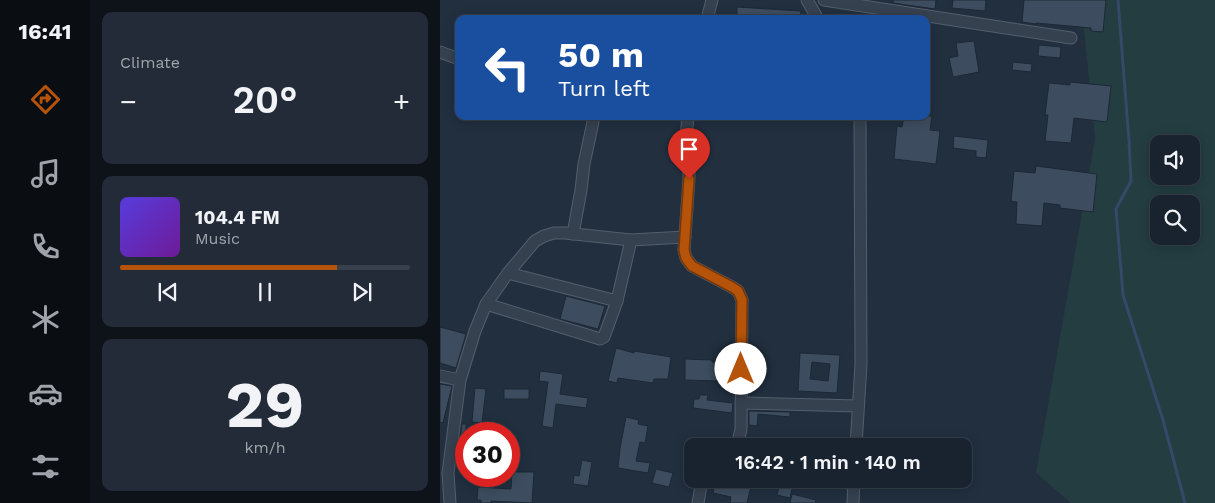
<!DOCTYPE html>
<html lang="en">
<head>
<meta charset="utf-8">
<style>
	body { margin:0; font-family:"Work Sans",sans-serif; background:#222b37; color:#f1f3f6; height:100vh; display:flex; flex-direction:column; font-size:19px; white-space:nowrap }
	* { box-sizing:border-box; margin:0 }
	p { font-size:16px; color:#9fa4aa }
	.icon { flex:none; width:28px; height:28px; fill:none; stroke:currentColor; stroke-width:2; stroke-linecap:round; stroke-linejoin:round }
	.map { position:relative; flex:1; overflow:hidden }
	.side { display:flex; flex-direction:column; gap:12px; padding:12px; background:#0e131a; width:350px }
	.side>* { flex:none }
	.banner { position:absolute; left:15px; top:15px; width:475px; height:105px; border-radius:10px; box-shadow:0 2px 12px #0003,0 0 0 1px #37404b; background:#1a4fa0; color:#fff; overflow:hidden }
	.tools { position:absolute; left:710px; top:135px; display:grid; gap:10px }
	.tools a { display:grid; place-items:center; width:50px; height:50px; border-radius:10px; background:#19232f; box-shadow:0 2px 12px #0003,0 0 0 1px #37404b; font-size:25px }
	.speed { position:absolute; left:15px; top:422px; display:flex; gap:10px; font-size:25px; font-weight:700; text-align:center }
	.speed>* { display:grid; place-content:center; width:65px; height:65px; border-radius:50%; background:#19232f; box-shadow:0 2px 12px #0003,0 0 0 1px #37404b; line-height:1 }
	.speed .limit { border:8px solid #d22; background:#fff; color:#111 }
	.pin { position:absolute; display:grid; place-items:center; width:42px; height:42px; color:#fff; margin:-51px -21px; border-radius:50% 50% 50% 0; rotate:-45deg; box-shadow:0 0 5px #0007 }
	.pin .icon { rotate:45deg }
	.me { position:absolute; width:55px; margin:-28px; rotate:0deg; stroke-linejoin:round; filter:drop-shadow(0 0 4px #0008) }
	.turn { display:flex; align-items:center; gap:18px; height:105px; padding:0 20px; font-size:22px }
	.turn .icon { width:65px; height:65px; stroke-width:2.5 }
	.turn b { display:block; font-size:35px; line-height:42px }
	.big { font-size:38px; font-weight:600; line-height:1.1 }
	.side .card { flex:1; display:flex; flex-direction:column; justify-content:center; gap:8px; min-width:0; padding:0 18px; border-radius:10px; background:#222b37 }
	.side .dial { align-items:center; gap:0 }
	.dial b { font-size:65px; line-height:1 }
	.song { display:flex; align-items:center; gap:15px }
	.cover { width:60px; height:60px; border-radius:8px; background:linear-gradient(135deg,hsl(250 70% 55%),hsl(280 70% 35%)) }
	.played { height:5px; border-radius:2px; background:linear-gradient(90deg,#b45309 75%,#37404b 75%) }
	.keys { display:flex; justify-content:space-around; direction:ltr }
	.heat { display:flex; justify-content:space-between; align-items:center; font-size:28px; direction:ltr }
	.trip { position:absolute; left:244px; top:438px; width:288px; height:50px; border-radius:10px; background:#19232f; box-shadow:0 2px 12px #0003,0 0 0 1px #37404b; font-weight:600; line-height:50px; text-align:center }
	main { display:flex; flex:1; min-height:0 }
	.dock { display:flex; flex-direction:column; width:90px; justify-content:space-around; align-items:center; background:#0a0e13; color:#9fa4aa }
	.dock .icon { width:35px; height:35px }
	.dock .selected { color:#b45309 }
	.dock b { font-size:22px; color:#f1f3f6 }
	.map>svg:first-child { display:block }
</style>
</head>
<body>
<main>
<nav class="dock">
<b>16:41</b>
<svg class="icon selected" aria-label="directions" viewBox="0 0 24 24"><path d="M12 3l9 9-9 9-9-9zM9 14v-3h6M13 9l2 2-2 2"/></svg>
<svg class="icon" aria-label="music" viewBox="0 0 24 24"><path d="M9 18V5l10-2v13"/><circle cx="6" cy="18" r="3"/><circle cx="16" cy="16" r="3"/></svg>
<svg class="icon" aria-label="phone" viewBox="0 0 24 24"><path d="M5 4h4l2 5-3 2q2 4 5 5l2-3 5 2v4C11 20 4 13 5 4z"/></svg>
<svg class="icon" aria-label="climate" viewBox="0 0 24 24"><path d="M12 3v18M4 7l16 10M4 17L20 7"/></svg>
<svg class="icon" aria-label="car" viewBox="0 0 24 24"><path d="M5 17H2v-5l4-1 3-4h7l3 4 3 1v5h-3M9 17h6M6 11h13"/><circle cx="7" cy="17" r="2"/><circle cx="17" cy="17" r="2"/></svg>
<svg class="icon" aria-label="filters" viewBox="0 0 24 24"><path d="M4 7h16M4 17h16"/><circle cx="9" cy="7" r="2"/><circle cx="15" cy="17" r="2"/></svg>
</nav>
<section class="side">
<div class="card"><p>Climate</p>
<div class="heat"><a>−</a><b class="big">20°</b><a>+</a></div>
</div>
<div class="card">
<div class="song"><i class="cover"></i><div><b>104.4 FM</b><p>Music</p></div></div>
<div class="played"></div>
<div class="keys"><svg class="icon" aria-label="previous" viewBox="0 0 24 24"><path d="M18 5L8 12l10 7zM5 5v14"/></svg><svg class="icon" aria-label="pause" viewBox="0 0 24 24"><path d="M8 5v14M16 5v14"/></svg><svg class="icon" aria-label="next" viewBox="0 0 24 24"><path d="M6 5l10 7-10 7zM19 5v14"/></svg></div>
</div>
<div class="card dial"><b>29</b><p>km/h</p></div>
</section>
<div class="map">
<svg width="775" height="503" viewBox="0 0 775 503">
	<rect width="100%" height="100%" fill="#212f3f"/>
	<path fill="#233d40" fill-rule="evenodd" d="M641,0H775V503H631L596,473L655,139ZM719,144H751V176H719ZM719,204H751V236H719Z"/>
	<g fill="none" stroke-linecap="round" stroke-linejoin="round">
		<polyline stroke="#344a68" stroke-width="3" points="678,0 689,141 691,181 676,209 683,295 723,420 745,503"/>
	</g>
	<g fill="#3d4d5f" stroke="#1d2836" fill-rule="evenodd">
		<polygon points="453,0 496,0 495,9 453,3"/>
		<polygon points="513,0 546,0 545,11 512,8"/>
		<polygon points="584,0 666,0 663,32 651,31 651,28 596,23 596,24 582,22"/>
		<polygon points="297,7 361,11 360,19 303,19 303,16 297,15"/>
		<polygon points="534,41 539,72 513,77 509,58 518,56 516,43"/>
		<polygon points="599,45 621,47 620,58 598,56"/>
		<polygon points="573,62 592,64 591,72 572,70"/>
		<polygon points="630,82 671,86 667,122 634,118 631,143 605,141 608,115 605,115 609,83 630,85"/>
		<polygon points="464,116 492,116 490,130 500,131 496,164 454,159 457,126 462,127"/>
		<polygon points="514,136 548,140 546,158 536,157 536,151 513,148"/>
		<polygon points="596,166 657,174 653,212 620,208 620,205 604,203 602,226 576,224 577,202 571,201 574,171 595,173"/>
		<polygon points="126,296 165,306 158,329 120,319"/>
		<polygon points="0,327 26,334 16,368 0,363"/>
		<polygon points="176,348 194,353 194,351 231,357 228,379 214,379 213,383 178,378 177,383 168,381"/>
		<path d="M360,353L400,355L397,393L358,391ZM372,362L390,364L388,381L370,379Z"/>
		<polygon points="245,359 272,360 272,362 280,362 279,381 245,380"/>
		<polygon points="100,371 123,374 120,394 148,398 146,408 116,404 113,428 102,426 108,382 99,381"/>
		<polygon points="0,384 12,386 3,423 0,422"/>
		<polygon points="35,388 46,389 42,423 32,422"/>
		<rect x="64" y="389" width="25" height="10"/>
		<polygon points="260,395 268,395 267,400 293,403 292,413 253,408 254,399 259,399"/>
		<polygon points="309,411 350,412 350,417 318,414 317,426 309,425"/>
		<polygon points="186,417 199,420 198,424 208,426 205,443 200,442 196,461 210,463 208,473 178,468 180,448"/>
		<polygon points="22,424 26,424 26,469 16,467"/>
		<polygon points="365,437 399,439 398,446 364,446"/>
		<polygon points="142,460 152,462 148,486 133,484 134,475 139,476"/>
		<polygon points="216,469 233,473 229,487 212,483"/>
		<polygon points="72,472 94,472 92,503 51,501 51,503 41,503 41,500 37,500 38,487 71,489"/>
		<polygon points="276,479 311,486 307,503 290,503 291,497 273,493"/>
		<polygon points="341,479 354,479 350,498 337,495"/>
		<polygon points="352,494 376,500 375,503 350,503"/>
	</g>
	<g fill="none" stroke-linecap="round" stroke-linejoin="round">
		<defs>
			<g id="minor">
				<polyline points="367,0 378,19"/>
				<polyline points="384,0 631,38"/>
				<polyline points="267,19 272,0"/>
				<polyline points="0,52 19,59"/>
				<polyline points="248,116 246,139 249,163 249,179 244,250 246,258 252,266 292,287 298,291 302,300 301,429 297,446"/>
				<polyline points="133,234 141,190 144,164 153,122 152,116"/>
				<polyline points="68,273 177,301"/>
				<polyline points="46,304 160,339 164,337 177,301 191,240"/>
				<polyline points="0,376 20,380"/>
				<polyline points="301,403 418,406"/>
				<polyline points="416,446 421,364 420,116"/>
				<polyline points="10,503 8,473 20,380 35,331 46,304 68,273 95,241 104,236 114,233 125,233 191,240 245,237"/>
				<polyline points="258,503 262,480 263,479"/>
				<polyline points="413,503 414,479"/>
			</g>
		</defs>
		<use href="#minor" stroke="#545e6d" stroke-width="13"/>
		<use href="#minor" stroke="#36414f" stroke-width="11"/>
	</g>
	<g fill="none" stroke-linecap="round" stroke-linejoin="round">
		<defs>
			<polyline id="route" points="249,179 244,250 246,258 252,266 292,287 298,291 302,300 301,369"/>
		</defs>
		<use href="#route" stroke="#753606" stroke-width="12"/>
		<use href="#route" stroke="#b45309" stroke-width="9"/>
	</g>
</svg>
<div class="tools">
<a><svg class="icon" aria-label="sound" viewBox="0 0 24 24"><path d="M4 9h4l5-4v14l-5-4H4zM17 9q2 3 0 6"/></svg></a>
<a><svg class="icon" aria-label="search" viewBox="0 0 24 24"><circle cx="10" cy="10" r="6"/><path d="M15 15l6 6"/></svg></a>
</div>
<div class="speed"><div class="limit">30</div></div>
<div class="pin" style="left:249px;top:179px;background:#d93025"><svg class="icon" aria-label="arrive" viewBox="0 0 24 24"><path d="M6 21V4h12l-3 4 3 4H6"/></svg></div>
<svg class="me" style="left:301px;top:369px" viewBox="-20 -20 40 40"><circle r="19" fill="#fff"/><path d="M0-13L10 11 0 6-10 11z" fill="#b45309"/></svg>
<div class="trip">16:42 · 1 min · 140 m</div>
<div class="banner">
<div class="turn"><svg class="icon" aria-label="left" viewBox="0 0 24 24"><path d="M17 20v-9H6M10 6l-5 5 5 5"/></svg><div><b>50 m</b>Turn left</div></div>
</div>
</div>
</main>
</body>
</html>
